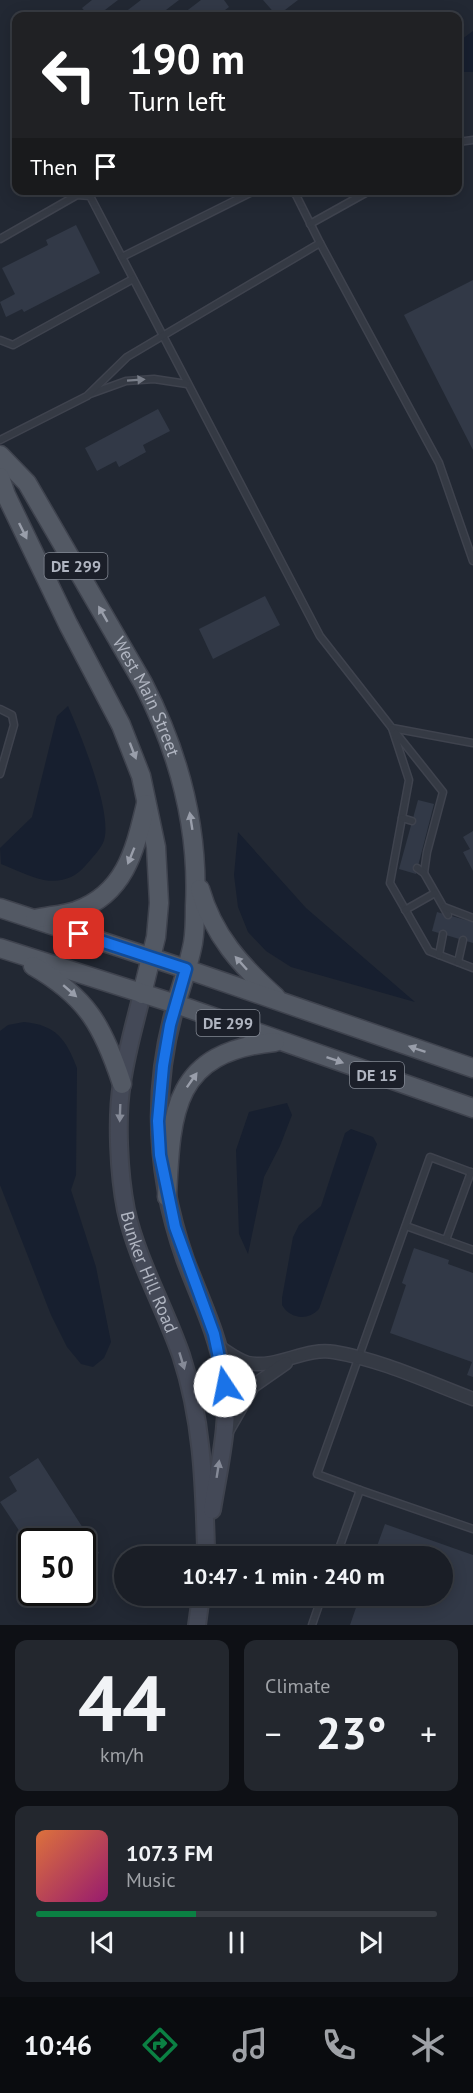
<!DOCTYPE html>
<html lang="en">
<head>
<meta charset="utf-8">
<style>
	body { margin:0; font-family:"PT Sans",sans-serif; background:#23272e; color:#f1f3f6; height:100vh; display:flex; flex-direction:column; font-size:22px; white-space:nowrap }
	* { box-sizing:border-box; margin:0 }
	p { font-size:20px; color:#9fa2a7 }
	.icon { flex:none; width:33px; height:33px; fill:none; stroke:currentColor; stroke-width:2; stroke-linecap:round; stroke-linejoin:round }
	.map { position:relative; height:1625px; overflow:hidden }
	.panel { display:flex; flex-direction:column; gap:15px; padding:15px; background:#0e1015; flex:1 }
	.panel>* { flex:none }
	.hud { position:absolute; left:12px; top:12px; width:450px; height:183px; border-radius:12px; box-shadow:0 3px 15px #0003,0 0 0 2px #383c43; background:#202124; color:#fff; overflow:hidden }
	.speed { position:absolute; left:18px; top:1528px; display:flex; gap:12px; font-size:30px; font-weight:700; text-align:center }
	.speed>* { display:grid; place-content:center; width:78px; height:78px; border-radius:50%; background:#1a1e26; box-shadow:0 3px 15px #0003,0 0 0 2px #383c43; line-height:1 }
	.speed .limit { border:3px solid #111; border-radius:9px; background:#fff; color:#111 }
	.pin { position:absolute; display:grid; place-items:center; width:51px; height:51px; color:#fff; margin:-26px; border-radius:12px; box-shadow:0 3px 9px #0006 }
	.me { position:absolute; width:66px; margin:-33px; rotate:349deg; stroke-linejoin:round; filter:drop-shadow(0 0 4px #0008) }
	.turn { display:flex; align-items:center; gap:21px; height:126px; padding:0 18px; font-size:27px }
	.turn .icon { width:78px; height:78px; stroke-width:2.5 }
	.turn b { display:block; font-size:42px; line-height:51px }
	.then { display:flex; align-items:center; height:57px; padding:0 18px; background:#0003; gap:12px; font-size:22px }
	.big { font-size:45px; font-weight:800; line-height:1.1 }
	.panel .card { flex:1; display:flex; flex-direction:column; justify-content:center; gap:9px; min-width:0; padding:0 21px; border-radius:12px; background:#23272e }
	.panel .dial { align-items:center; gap:0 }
	.dial b { font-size:78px; line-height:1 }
	.song { display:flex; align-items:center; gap:18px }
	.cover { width:72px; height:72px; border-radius:9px; background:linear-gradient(135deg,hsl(20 70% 55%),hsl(320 70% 35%)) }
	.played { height:6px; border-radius:3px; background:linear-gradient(90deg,#0b8043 40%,#383c43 40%) }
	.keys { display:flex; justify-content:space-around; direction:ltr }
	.heat { display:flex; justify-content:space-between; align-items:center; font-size:33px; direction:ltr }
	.panel .tiles { flex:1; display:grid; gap:15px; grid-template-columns:1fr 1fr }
	.card:last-child { grid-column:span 2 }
	.trip { position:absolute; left:114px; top:1546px; width:339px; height:60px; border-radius:30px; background:#1a1e26; box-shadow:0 3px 15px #0003,0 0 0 2px #383c43; font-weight:800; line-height:60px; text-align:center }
	.menu { display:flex; height:96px; justify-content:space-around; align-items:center; background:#0a0c0f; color:#9fa2a7 }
	.menu .icon { width:42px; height:42px }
	.menu .selected { color:#0b8043 }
	.menu b { font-size:27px; color:#f1f3f6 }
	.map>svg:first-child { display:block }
</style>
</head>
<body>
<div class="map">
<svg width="473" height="1625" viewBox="0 0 473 1625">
	<rect width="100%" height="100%" fill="#222833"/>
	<g fill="#171f2f">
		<polygon points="473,31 473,72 458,72 458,42"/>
		<path d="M68,706C80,733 115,817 103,843C99,851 91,859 86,865C75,878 61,883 44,880C30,877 14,869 1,864L0,848L32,817L57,716Z"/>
		<polygon points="238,832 306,908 415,1002 291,967 266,951 248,932 238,907 234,875"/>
		<path d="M24,1022C56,1025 66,1039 77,1068L76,1175L71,1190L96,1267L111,1342L104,1358L93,1367L81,1364L67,1347L51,1315L0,1185V1031L8,1025Z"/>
		<polygon points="287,1103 292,1115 280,1146 264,1177 248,1254 239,1234 236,1150 249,1112"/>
		<path d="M351,1129L373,1137L377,1144L319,1309C308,1321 290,1319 282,1305V1298L293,1237L299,1225L321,1206L345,1133Z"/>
	</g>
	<g fill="#323947">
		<polygon points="92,0 118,0 97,16 89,16 82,8"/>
		<polygon points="141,0 179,0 158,16 127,16 124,13"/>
		<polygon points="201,0 224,0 229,7 217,16 180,16"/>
		<polygon points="263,0 298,0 277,16"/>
		<polygon points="76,225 100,273 24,312 22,309 6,317 0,302 15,294 2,268 48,245 46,240"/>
		<polygon points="473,280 473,450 404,315"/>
		<polygon points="158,409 170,431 143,445 146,452 119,467 116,461 97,471 85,448"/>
		<polygon points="265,596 280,625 213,659 199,629"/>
		<polygon points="418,800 434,804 416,874 399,869"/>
		<polygon points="473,831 473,871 463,852 470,849 463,837"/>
		<polygon points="437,912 473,922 473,943 432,931"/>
		<polygon points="414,1248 449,1260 448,1264 473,1273 473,1377 467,1375 472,1362 390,1333 406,1285 402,1283"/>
		<polygon points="38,1458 99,1553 82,1563 82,1542 32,1542 32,1550 0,1502 17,1491 9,1477"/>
		<polygon points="385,1524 473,1555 473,1625 350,1625 360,1596 442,1596 442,1557 373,1557"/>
	</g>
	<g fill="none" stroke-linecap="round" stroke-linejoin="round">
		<defs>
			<g id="service">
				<polyline points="458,142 473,140"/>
				<polyline points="291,190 296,195 320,243 439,463 473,561"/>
				<polyline points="310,224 371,190"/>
				<polyline points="0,239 77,195 90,196 320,636 392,728 473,743"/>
				<polyline points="122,257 256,190"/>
				<polyline points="0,340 13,345 133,279"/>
				<polyline points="90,394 126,381 154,379 187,384"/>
				<polyline points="0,440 87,396 127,357 320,243"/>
				<polyline points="0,709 12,715 14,725 0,774"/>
				<polyline points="392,728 409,780 390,883 429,951 473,968"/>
				<polyline points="396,733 443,792 427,852 424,873"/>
				<polyline points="402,818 412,821"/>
				<polyline points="417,868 424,873 448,915"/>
				<polyline points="444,907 473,918"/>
				<polyline points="405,910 435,893"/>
				<polyline points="439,955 443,934"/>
				<polyline points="458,962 463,940"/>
				<polyline points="406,1226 473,1250"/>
				<polyline points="446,1240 471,1172"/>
				<polyline points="360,1490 317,1474 430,1157 473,1173"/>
				<polyline points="336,1557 360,1490 473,1529"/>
				<polyline points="312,1625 322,1596"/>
			</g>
			<g id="minor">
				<path d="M216,1345C226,1351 238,1361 248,1363C278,1369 305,1347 334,1352C382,1360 428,1382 473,1399"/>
				<polyline points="226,1433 253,1386 286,1363"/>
			</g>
			<g id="secondary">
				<path id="s1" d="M142,994C135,1023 126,1053 122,1083C116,1118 119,1175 126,1210C137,1260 164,1306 181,1355C202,1419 204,1480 206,1548"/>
				<path d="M176,1004C151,1090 155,1174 185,1259C199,1297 218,1334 224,1375C231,1419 219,1466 212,1510"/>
				<polyline points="197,1625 201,1596"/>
			</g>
			<g id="primary">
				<path id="s2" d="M0,455L27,483L143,683C179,753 199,827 195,906C195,918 195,931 193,943C189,964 182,984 176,1004"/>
				<polyline points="0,477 6,495 68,624 121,725 141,776 156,847 159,903 156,937 142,994"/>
				<path d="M200,889C213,935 241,966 276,997"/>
				<polyline points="0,908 186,969 473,1068"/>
				<path d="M35,919C48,916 63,915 76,911C126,893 135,849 146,804"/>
				<polyline points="0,948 176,1004 473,1108"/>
				<path d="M33,966C87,997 103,1026 122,1084"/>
				<path d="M167,1197C171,1111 173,1052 275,1042"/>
			</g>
		</defs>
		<use href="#service" stroke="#3f434e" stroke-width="9"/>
		<use href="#minor" stroke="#3f434e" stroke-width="15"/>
		<use href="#secondary" stroke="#3f434e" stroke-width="20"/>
		<use href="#primary" stroke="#3f434e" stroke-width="21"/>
		<use href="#service" stroke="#353a44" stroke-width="6"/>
		<use href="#minor" stroke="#353a44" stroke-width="12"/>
		<use href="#secondary" stroke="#444957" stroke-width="16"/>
		<use href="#primary" stroke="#535964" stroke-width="18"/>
	</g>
	<defs><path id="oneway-solid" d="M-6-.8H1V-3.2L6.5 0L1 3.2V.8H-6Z" transform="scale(1.5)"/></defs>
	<use fill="#797e89" href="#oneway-solid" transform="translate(136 380) rotate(-4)"/>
	<g fill="#999eaa">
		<use href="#oneway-solid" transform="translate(23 531) rotate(64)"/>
		<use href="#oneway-solid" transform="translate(103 614) rotate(-120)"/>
		<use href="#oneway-solid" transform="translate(133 751) rotate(69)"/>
		<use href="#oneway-solid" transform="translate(191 821) rotate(-99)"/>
		<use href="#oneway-solid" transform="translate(131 856) rotate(112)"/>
		<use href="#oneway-solid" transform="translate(241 963) rotate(-132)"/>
		<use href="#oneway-solid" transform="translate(70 991) rotate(41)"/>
		<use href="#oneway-solid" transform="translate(417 1049) rotate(-161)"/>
		<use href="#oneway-solid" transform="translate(335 1060) rotate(19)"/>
		<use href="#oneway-solid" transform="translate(192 1080) rotate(-55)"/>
	</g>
	<g fill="#858a97">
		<use href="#oneway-solid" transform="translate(120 1113) rotate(92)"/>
		<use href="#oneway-solid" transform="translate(182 1361) rotate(73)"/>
		<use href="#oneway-solid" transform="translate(218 1469) rotate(-81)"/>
	</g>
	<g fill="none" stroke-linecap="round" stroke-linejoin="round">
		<defs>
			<polyline id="route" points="79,934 186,969 170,1025 163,1066 158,1121 160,1155 175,1227 214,1334 225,1386"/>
		</defs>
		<use href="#route" stroke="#114b97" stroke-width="15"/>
		<use href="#route" stroke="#1a73e8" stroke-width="10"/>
	</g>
	<g text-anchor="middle" stroke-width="6" stroke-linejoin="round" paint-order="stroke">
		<g fill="#1b1f29" stroke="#838893" stroke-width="1.5">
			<rect x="44.5" y="553" width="63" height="26" rx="4.5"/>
			<rect x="196.5" y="1010" width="63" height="26" rx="4.5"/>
			<rect x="350" y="1062" width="54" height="26" rx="4.5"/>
		</g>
		<g font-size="16" font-weight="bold" fill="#b0b5c1">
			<text x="76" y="572">DE 299</text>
			<text x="228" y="1029">DE 299</text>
			<text x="377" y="1081">DE 15</text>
		</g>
		<g font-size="18" fill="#b0b5c1" stroke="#1b1f29">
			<text dy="6" stroke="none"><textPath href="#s2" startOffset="284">West Main Street</textPath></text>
			<text dy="6" stroke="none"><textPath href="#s1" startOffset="285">Bunker Hill Road</textPath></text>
		</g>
	</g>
</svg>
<div class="speed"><div class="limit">50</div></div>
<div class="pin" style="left:79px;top:934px;background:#d93025"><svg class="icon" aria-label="arrive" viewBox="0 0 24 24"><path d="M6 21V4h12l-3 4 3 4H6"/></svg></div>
<svg class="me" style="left:225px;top:1386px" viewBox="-20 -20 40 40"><circle r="19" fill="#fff"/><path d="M0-13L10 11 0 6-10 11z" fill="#1a73e8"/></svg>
<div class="trip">10:47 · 1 min · 240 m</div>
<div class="hud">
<div class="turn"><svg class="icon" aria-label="left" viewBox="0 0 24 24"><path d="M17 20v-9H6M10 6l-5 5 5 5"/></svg><div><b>190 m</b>Turn left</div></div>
<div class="then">Then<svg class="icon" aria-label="arrive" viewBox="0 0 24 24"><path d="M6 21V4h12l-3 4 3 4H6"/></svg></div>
</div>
</div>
<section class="panel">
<div class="tiles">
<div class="card dial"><b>44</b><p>km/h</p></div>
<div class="card"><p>Climate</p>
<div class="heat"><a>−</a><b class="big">23°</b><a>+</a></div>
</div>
<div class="card">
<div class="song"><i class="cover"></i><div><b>107.3 FM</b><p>Music</p></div></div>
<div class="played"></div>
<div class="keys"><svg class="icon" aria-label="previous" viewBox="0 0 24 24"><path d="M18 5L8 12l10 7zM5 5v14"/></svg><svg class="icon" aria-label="pause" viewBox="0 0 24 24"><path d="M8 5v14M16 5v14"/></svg><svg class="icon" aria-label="next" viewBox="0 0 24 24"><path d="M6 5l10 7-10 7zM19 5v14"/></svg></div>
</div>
</div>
</section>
<nav class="menu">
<b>10:46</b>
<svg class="icon selected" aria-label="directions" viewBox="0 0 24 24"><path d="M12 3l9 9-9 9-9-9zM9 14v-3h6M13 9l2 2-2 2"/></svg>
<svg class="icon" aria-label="music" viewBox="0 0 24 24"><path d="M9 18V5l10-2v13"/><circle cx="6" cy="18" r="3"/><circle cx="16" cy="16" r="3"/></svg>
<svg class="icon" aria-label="phone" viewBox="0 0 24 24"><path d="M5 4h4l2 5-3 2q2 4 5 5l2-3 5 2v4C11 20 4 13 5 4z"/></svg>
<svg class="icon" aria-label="climate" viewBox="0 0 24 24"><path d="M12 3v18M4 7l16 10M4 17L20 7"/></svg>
</nav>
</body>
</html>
